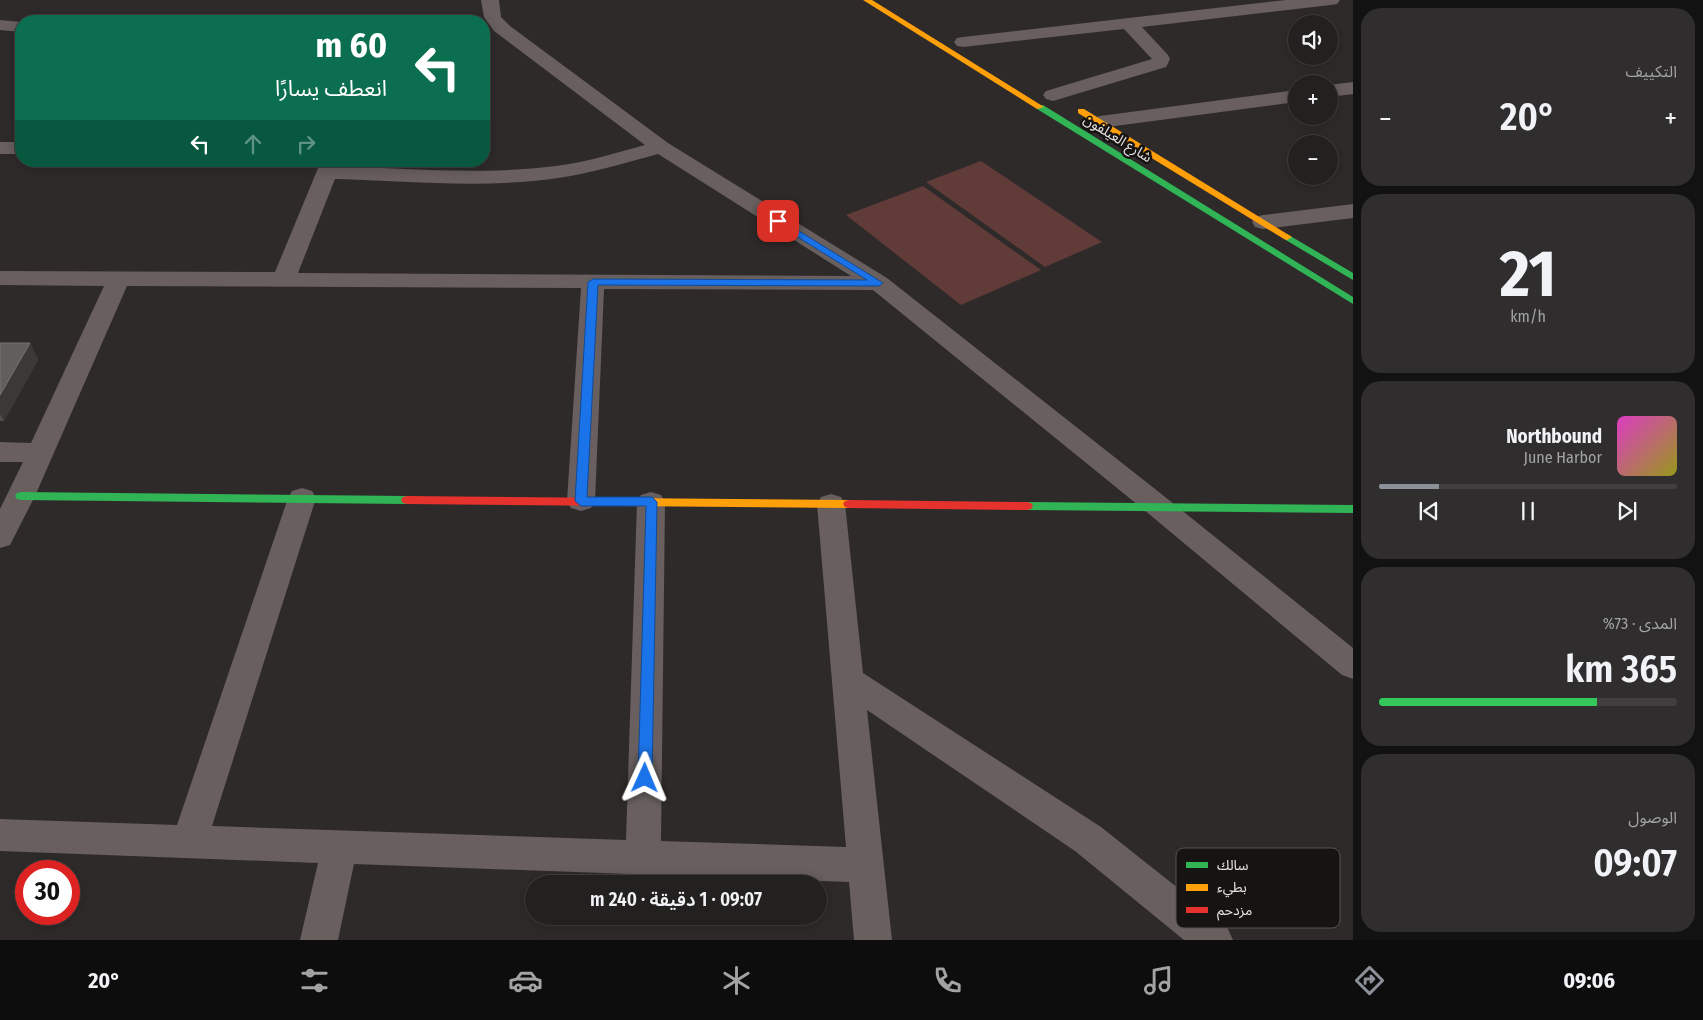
<!DOCTYPE html>
<html lang="ar">
<head>
<meta charset="utf-8">
<style>
	body { margin:0; font-family:"Fira Sans Condensed","Noto Sans Arabic",sans-serif; background:#2f2d2d; color:#f1f3f6; direction:rtl; height:100vh; display:flex; flex-direction:column; font-size:19px; white-space:nowrap }
	* { box-sizing:border-box; margin:0 }
	p { font-size:16px; color:#a3a3a5 }
	.icon { flex:none; width:28px; height:28px; fill:none; stroke:currentColor; stroke-width:2; stroke-linecap:round; stroke-linejoin:round }
	.map { position:relative; flex:1; overflow:hidden; direction:ltr }
	.side { display:flex; flex-direction:column; gap:8px; padding:8px; background:#131212; width:350px }
	.side>* { flex:none }
	.top-card { position:absolute; left:15px; top:15px; width:475px; height:152px; border-radius:20px; box-shadow:0 2px 12px #0003,0 0 0 1px #403e3e; direction:rtl; background:#0b6e4f; color:#fff; overflow:hidden }
	.controls { position:absolute; left:1288px; top:15px; display:grid; gap:10px }
	.controls a { display:grid; place-items:center; width:50px; height:50px; border-radius:50%; background:#232020; box-shadow:0 2px 12px #0003,0 0 0 1px #403e3e; font-size:25px }
	.speed { position:absolute; left:15px; top:860px; display:flex; gap:10px; font-size:25px; font-weight:700; text-align:center }
	.speed>* { display:grid; place-content:center; width:65px; height:65px; border-radius:50%; background:#232020; box-shadow:0 2px 12px #0003,0 0 0 1px #403e3e; line-height:1 }
	.speed .limit { border:8px solid #d22; background:#fff; color:#111 }
	.pin { position:absolute; display:grid; place-items:center; width:42px; height:42px; color:#fff; margin:-21px; border-radius:10px; box-shadow:0 2px 8px #0006 }
	.me { position:absolute; width:55px; margin:-28px; rotate:1deg; stroke-linejoin:round; filter:drop-shadow(0 0 4px #0008) }
	.turn { display:flex; align-items:center; gap:18px; height:105px; padding:0 20px; font-size:22px }
	.turn .icon { width:65px; height:65px; stroke-width:2.5 }
	.turn b { display:block; font-size:35px; line-height:42px }
	.lanes { display:flex; align-items:center; height:48px; padding:0 20px; background:#0003; justify-content:center; gap:25px; direction:ltr }
	.lanes .off { opacity:.35 }
	.big { font-size:38px; font-weight:600; line-height:1.1 }
	.side .widget { flex:1; display:flex; flex-direction:column; justify-content:center; gap:8px; min-width:0; padding:0 18px; border-radius:20px; background:#2f2d2d }
	.side .dial { align-items:center; gap:0 }
	.dial b { font-size:65px; line-height:1 }
	.song { display:flex; align-items:center; gap:15px }
	.cover { width:60px; height:60px; border-radius:8px; background:linear-gradient(135deg,hsl(310 70% 55%),hsl(60 70% 35%)) }
	.played { height:5px; border-radius:2px; background:linear-gradient(90deg,#8c9099 20%,#403e3e 20%) }
	.keys { display:flex; justify-content:space-around; direction:ltr }
	.heat { display:flex; justify-content:space-between; align-items:center; font-size:28px; direction:ltr }
	.charge { height:8px; border-radius:4px; background:linear-gradient(90deg,#34c759 73%,#403e3e 0) }
	.trip { position:absolute; left:525px; top:875px; width:302px; height:50px; border-radius:25px; background:#232020; box-shadow:0 2px 12px #0003,0 0 0 1px #403e3e; font-weight:600; line-height:50px; text-align:center; direction:rtl }
	.tab-bar { display:flex; height:80px; justify-content:space-around; align-items:center; background:#0e0d0d; color:#a3a3a5 }
	.tab-bar .icon { width:35px; height:35px }
	.tab-bar .on { color:#8c9099 }
	.tab-bar b { font-size:22px; color:#f1f3f6 }
	main { display:flex; flex:1; min-height:0 }
	.map>svg:first-child { display:block }
</style>
</head>
<body>
<main>
<section class="side">
<div class="widget"><p>التكييف</p>
<div class="heat"><a>−</a><b class="big">20°</b><a>+</a></div>
</div>
<div class="widget dial"><b>21</b><p>km/h</p></div>
<div class="widget">
<div class="song"><i class="cover"></i><div><b>Northbound</b><p>June Harbor</p></div></div>
<div class="played"></div>
<div class="keys"><svg class="icon" aria-label="previous" viewBox="0 0 24 24"><path d="M18 5L8 12l10 7zM5 5v14"/></svg><svg class="icon" aria-label="pause" viewBox="0 0 24 24"><path d="M8 5v14M16 5v14"/></svg><svg class="icon" aria-label="next" viewBox="0 0 24 24"><path d="M6 5l10 7-10 7zM19 5v14"/></svg></div>
</div>
<div class="widget"><p>المدى · 73%</p><b class="big">365 km</b><div class="charge"></div></div>
<div class="widget"><p>الوصول</p><b class="big">09:07</b></div>
</section>
<div class="map">
<svg width="1353" height="940" viewBox="0 0 1353 940">
	<rect width="100%" height="100%" fill="#2f2a2a"/>
	<g fill="#603b38">
		<polygon points="981,161 1102,242 1045,267 926,182"/>
		<polygon points="923,186 1041,270 961,305 846,215"/>
	</g>
	<g fill="none" stroke-linecap="round" stroke-linejoin="round">
		<g fill="#685f5e" fill-rule="evenodd">
			<path d="M481,0H499L501,17L510,26L668,143L887,278L1169,500L1353,648V679L1342,675L1149,514L873,290L604,289L595,501L591,508L581,511L571,508L567,501L581,288L127,286L35,496L10,545L0,548V509L23,462H0V442L31,443L104,286L0,285V271L275,272L321,161H341L339,166C411,169 484,175 556,166C587,162 616,153 645,145L494,31L484,17ZM658,154L851,276L298,273L335,179C409,181 485,189 558,178C592,173 625,163 658,154Z"/>
			<polygon points="1286,0 1340,0 1337,4 1331,5 1142,27 1168,55 1170,59 1166,67 1053,101 1046,99 1043,95 1046,91 1152,59 1124,29 963,47 957,46 954,42 957,38 963,37"/>
			<polygon points="0,20 21,22 21,32 0,30"/>
			<polygon points="1353,82 1353,94 1329,97 1329,85"/>
			<polygon points="1296,90 1296,102 1100,128 1093,126 1090,122 1093,118 1100,116"/>
			<rect x="0" y="142" width="21" height="12"/>
			<polygon points="1353,204 1353,218 1263,229 1255,227 1252,222 1255,217 1263,215"/>
			<polygon points="302,488 312,491 316,498 212,826 626,840 637,502 641,495 651,492 661,495 665,502 661,841 846,847 817,504 821,497 831,494 841,497 845,504 863,673 1101,827 1227,927 1233,940 1184,940 1075,851 867,710 892,940 854,940 849,882 354,864 338,940 300,940 318,863 0,851 0,819 177,825 288,498 292,491"/>
		</g>
		<g fill="#30b455" fill-rule="evenodd">
			<polygon points="1037,105 1043,105 1353,297 1353,304 1037,109"/>
			<polygon points="1287,234 1353,273 1353,280 1284,239 1284,235"/>
			<polygon points="21,492 407,496 411,497 413,500 411,503 407,504 21,500 17,499 15,496 17,493"/>
			<polygon points="1027,502 1353,505 1353,513 1027,510 1023,509 1021,506 1023,503"/>
		</g>
		<g fill="#ff9f0a" fill-rule="evenodd">
			<polygon points="863,0 872,0 1044,107 1037,109"/>
			<polygon points="1078,109 1084,109 1292,237 1287,240 1284,239 1078,113"/>
			<polygon points="620,498 849,500 853,501 855,504 853,507 849,508 620,506 616,505 614,502 616,499"/>
		</g>
		<g fill="#e5322d" fill-rule="evenodd">
			<polygon points="407,496 620,498 624,499 626,502 624,505 620,506 407,504 403,503 401,500 403,497"/>
			<polygon points="849,500 1027,502 1031,503 1033,506 1031,509 1027,510 849,508 845,507 843,504 845,501"/>
		</g>
	</g>
	<polygon fill="#504d4d" points="0,343 30,343 38,360 4,421 0,421"/>
	<polygon fill="#3c3838" points="30,343 38,360 4,421 0,414 0,395"/>
	<polygon fill="#615e5d" stroke="#767372" points="0,343 30,343 0,395"/>
	<polygon fill="#1a73e8" stroke="#114b97" points="778,218 883,283 879,286 598,285 587,497 652,497 657,502 652,778 650,783 645,785 640,783 638,778 646,506 581,506 575,501 588,282 593,279 867,280 775,223 775,219"/>
	<g text-anchor="middle" stroke-width="5" stroke-linejoin="round" paint-order="stroke">
		<g font-size="14" fill="#e8e4e3" stroke="#161313">
			<text transform="translate(1118 138) rotate(32)" y="5">شارع العيلفون</text>
		</g>
	</g>
	<rect x="1176" y="848" width="164" height="80" rx="8" fill="#161313" stroke="#555251" stroke-width="1"/>
	<rect x="1186" y="862" width="22" height="6" fill="#30b455"/>
	<rect x="1186" y="884" width="22" height="7" fill="#ff9f0a"/>
	<rect x="1186" y="907" width="22" height="6" fill="#e5322d"/>
	<g font-size="14" fill="#e8e4e3">
		<text x="1217" y="870">سالك</text>
		<text x="1217" y="892">بطيء</text>
		<text x="1217" y="915">مزدحم</text>
	</g>
</svg>
<div class="controls">
<a><svg class="icon" aria-label="sound" viewBox="0 0 24 24"><path d="M4 9h4l5-4v14l-5-4H4zM17 9q2 3 0 6"/></svg></a>
<a>+</a>
<a>−</a>
</div>
<div class="speed"><div class="limit">30</div></div>
<div class="pin" style="left:778px;top:221px;background:#d93025"><svg class="icon" aria-label="arrive" viewBox="0 0 24 24"><path d="M6 21V4h12l-3 4 3 4H6"/></svg></div>
<svg class="me" style="left:645px;top:778px" viewBox="-20 -20 40 40"><path d="M0-17L14 15 0 8-14 15z" fill="#1a73e8" stroke="#fff" stroke-width="4"/></svg>
<div class="trip">09:07 · 1 دقيقة · 240 m</div>
<div class="top-card">
<div class="turn"><svg class="icon" aria-label="left" viewBox="0 0 24 24"><path d="M17 20v-9H6M10 6l-5 5 5 5"/></svg><div><b>60 m</b>انعطف يسارًا</div></div>
<div class="lanes"><svg class="icon" aria-label="left" viewBox="0 0 24 24"><path d="M17 20v-9H6M10 6l-5 5 5 5"/></svg><svg class="icon off" aria-label="ahead" viewBox="0 0 24 24"><path d="M12 20V5M6 11l6-6 6 6"/></svg><svg class="icon off" aria-label="right" viewBox="0 0 24 24"><path d="M7 20v-9h11M14 6l5 5-5 5"/></svg></div>
</div>
</div>
</main>
<nav class="tab-bar">
<b>09:06</b>
<svg class="icon on" aria-label="directions" viewBox="0 0 24 24"><path d="M12 3l9 9-9 9-9-9zM9 14v-3h6M13 9l2 2-2 2"/></svg>
<svg class="icon" aria-label="music" viewBox="0 0 24 24"><path d="M9 18V5l10-2v13"/><circle cx="6" cy="18" r="3"/><circle cx="16" cy="16" r="3"/></svg>
<svg class="icon" aria-label="phone" viewBox="0 0 24 24"><path d="M5 4h4l2 5-3 2q2 4 5 5l2-3 5 2v4C11 20 4 13 5 4z"/></svg>
<svg class="icon" aria-label="climate" viewBox="0 0 24 24"><path d="M12 3v18M4 7l16 10M4 17L20 7"/></svg>
<svg class="icon" aria-label="car" viewBox="0 0 24 24"><path d="M5 17H2v-5l4-1 3-4h7l3 4 3 1v5h-3M9 17h6M6 11h13"/><circle cx="7" cy="17" r="2"/><circle cx="17" cy="17" r="2"/></svg>
<svg class="icon" aria-label="filters" viewBox="0 0 24 24"><path d="M4 7h16M4 17h16"/><circle cx="9" cy="7" r="2"/><circle cx="15" cy="17" r="2"/></svg>
<b>20°</b>
</nav>
</body>
</html>
